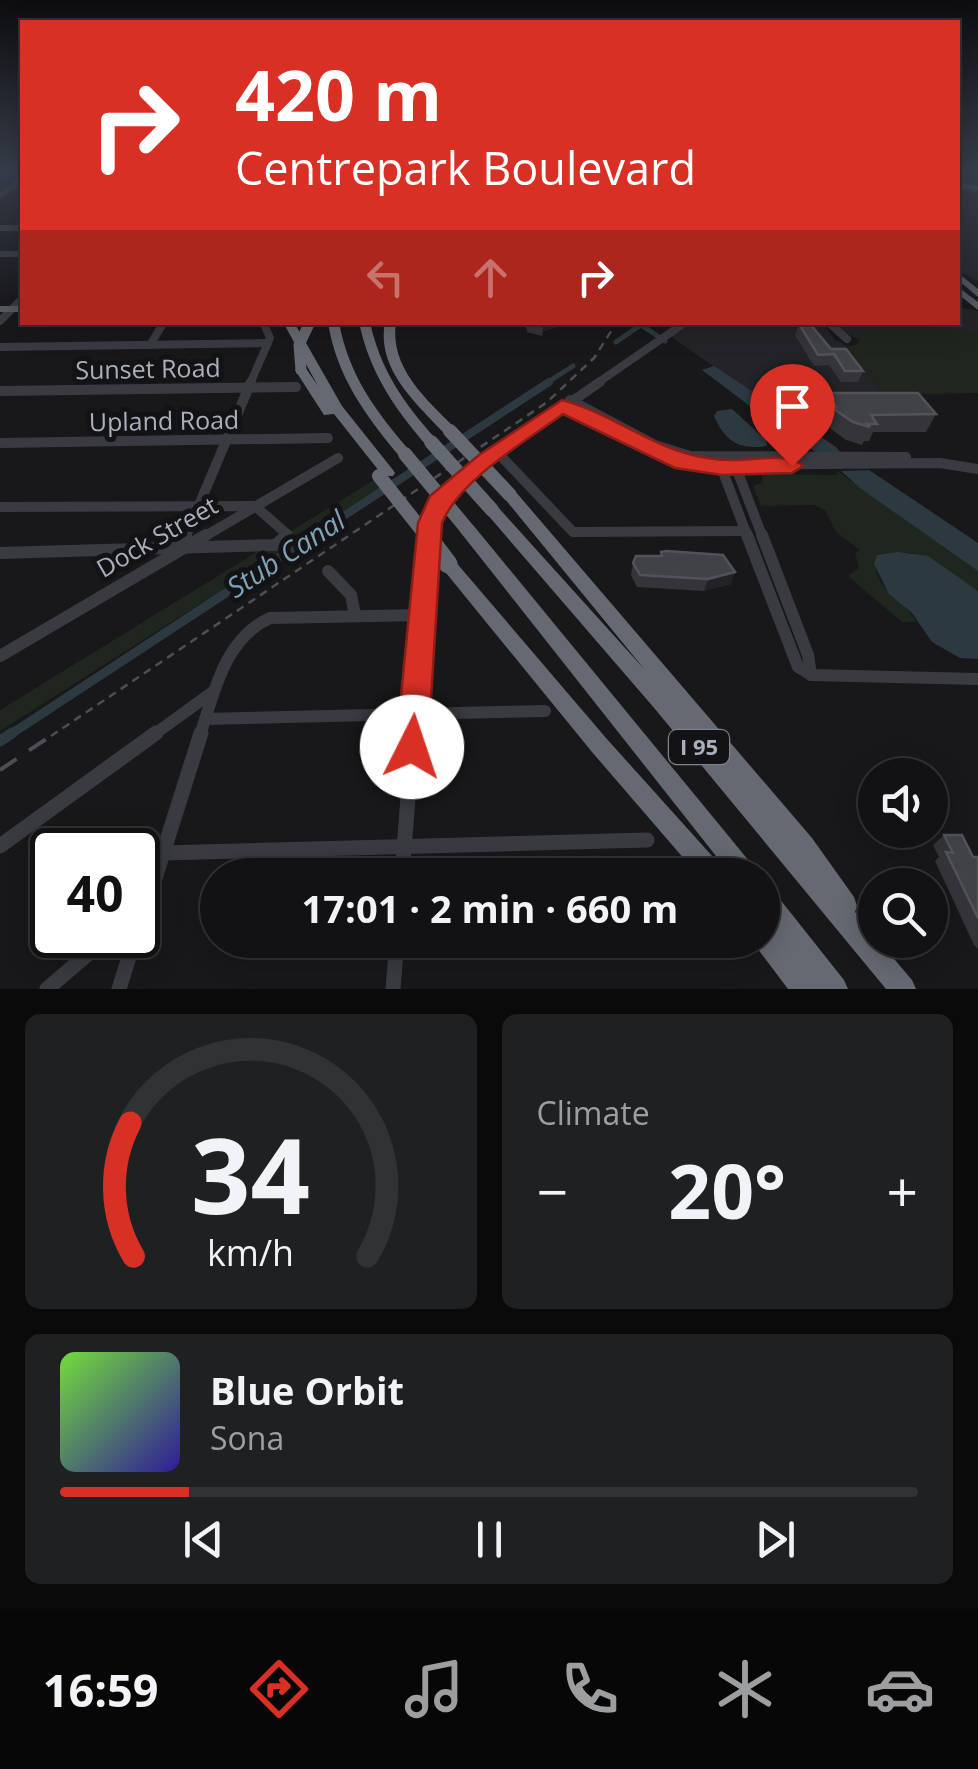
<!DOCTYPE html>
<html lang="en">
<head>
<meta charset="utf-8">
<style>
	body { margin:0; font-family:"Open Sans",sans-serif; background:#1f2022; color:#f1f3f6; height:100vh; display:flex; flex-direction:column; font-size:38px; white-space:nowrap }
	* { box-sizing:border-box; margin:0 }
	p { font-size:32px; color:#9c9ea0 }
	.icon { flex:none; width:55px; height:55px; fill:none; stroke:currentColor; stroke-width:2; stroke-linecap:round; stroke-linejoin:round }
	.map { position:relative; height:989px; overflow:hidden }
	.details { display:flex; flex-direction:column; gap:25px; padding:25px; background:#0a0a0b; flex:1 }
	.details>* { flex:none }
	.guide { position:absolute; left:20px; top:20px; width:940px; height:305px; border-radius:0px; box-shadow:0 5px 25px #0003,0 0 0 2px #313234; background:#d93025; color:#fff; overflow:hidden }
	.buttons { position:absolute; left:858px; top:758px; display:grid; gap:20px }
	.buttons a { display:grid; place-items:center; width:90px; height:90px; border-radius:50%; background:#121214; box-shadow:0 5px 25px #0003,0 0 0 2px #313234; font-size:50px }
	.speed { position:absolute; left:30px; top:828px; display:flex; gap:20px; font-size:50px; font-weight:700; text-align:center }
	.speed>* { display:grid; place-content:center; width:130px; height:130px; border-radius:50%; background:#121214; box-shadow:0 5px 25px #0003,0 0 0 2px #313234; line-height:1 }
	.speed .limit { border:5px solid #111; border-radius:15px; background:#fff; color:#111 }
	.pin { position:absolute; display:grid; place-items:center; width:85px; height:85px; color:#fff; margin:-102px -42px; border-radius:50% 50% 50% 0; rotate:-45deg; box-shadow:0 0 10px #0007 }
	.pin .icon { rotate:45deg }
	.me { position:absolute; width:110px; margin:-55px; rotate:4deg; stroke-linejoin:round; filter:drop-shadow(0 0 8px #0008) }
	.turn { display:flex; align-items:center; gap:35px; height:210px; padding:0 50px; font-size:45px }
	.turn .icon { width:130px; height:130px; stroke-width:2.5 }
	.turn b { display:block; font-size:70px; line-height:85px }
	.lanes { display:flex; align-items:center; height:95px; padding:0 50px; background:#0003; justify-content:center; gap:50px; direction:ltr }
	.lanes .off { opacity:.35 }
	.big { font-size:75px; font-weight:700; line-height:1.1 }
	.details .tile { flex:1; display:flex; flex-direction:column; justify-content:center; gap:15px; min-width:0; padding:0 35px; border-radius:15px; background:#1f2022 }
	.details .dial { align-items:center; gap:0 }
	.dial svg { height:260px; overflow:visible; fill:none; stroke:#313234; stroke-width:7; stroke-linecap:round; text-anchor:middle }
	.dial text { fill:#f1f3f6; stroke:none }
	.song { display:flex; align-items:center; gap:30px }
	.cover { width:120px; height:120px; border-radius:15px; background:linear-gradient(135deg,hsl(100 70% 55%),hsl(250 70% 35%)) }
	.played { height:10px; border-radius:5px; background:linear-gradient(90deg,#d93025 15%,#313234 15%) }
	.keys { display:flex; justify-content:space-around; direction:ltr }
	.heat { display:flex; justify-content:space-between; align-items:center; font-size:55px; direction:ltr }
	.details .tiles { flex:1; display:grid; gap:25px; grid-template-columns:1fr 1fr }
	.tile:last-child { grid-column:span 2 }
	.trip { position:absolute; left:200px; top:858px; width:580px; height:100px; border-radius:50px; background:#121214; box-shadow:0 5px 25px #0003,0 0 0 2px #313234; font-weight:700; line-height:100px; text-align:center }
	.menu { display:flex; height:160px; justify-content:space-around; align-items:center; background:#070708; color:#9c9ea0 }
	.menu .icon { width:70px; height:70px }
	.menu .selected { color:#d93025 }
	.menu b { font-size:45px; color:#f1f3f6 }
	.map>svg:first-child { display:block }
</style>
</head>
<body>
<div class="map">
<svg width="978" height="989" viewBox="0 0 978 989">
	<rect width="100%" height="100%" fill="#18181b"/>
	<g fill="#242428">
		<polygon points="958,171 978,171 978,282 958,270"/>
		<polygon points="958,307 978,311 978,333 843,332 833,323 958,322"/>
		<polygon points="694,323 823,323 835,340 847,346 883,395 757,397 670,336"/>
	</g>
	<g fill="#1e261e">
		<polygon points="946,331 978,333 978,393 883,395 847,346 856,345 860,340 843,332"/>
		<path d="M836,470L978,571V591L912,553L877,555C867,586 906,599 916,622H902L850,578L849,575L859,568L855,553L860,550L836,532L825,510L814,505L761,506L753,486L762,483V474L837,475Z"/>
		<polygon points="374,480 382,488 0,731 0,710"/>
	</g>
	<g fill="#2d3940">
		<polygon points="714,366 836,447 840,452 816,452 795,440 702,370"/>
		<path d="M732,409L766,440L767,446C740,450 725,442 714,416L717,411Z"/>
		<polygon points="869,470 978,543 978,571 860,488 841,471"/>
		<polygon points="898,552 928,556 978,591 978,659 960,658 932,642 912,613 889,594 874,564 877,555"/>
	</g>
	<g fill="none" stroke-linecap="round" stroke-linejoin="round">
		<g stroke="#2d3940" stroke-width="5">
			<polyline points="641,325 665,341"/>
			<polyline points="616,342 645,322"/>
			<polyline points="545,384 573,366"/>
		</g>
		<polyline stroke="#2d3940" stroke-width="8" points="310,538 549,382"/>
		<polyline stroke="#2d3940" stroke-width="9" points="8,736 314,535"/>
		<polyline stroke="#2d3940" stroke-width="11" points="0,741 12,733"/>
		<g stroke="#393b40" stroke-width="6">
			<polyline points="0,172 22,172"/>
			<polyline points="958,187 978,190"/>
			<polyline points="0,196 22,179"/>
			<polyline points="0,228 22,228"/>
			<polyline points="0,254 22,254"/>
		</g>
		<g stroke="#393b40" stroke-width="8">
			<polyline points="0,321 22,299"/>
			<polyline points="828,322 847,339"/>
			<polyline points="150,345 164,322"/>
			<polyline points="0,347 268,343"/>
			<polyline points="250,384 270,338 263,322"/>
			<polyline points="596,384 686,322"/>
		</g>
		<g stroke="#393b40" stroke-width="10">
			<polyline points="0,391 296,387"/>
			<polyline points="570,400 655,445 690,456 906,457"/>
			<polyline points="562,406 651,452 694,465 940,463 978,469"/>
			<polyline points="0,443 328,438"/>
			<polyline points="498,453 573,532 746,531"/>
			<polyline points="720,464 748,538"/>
			<polyline points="735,465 763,538"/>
			<polyline points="0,507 255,506 288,535 284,538"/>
			<polyline points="185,538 251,382"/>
			<polyline points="202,538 338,458"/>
			<polyline points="428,538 439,502 487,460 600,382"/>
		</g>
		<g stroke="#393b40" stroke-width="12">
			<polyline points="747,535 798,667 811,675 978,679"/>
			<polyline points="762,535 808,655 811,675"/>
			<polyline points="180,549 186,535"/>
			<polyline points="0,553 275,545 287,535"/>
			<polyline points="328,571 351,595 355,615"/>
			<polyline points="0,656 206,535"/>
			<polyline points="205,719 545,711"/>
			<polyline points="152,736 214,691"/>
			<path d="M200,736C214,692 225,638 270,618L422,615"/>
			<polyline points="412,736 429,535"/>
		</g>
		<g stroke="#393b40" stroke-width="15">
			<polyline points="0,846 156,733"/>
			<polyline points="163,853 647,840"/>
			<polyline points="402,875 413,733"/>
			<polyline points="138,932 201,733"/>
			<polyline points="47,989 110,935"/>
			<polyline points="119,989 136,935"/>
			<polyline points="393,989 397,940"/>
		</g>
		<g fill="#55585f" fill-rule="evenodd">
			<polygon points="958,273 978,289 978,297 958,280"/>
			<polygon points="958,287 978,302 978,310 958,294"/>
			<rect x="0" y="306" width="22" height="6"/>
		</g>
		<g fill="#656971" fill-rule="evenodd">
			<polygon points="958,183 978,186 978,190 958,187"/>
			<polygon points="283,322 294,322 342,406 393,470 395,473 393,476 383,476 334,414 324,415 295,370 301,366 305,367 318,386"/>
			<path d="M328,322H339C348,374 376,412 410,451L412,454L410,457H400C366,416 336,376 328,322Z"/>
			<path d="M359,322H370C380,369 404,404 436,439L438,442L436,445H426C394,408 369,371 359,322Z"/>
			<path d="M385,322H396C389,367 426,399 455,428L457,431L455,434H445C416,403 376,369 385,322Z"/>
			<polygon points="510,490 515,491 812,838 854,897 857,906 855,912 875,936 875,940 878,940 912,980 916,989 886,989 655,709 487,514 484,510 487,506 497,506 645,670 505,499 502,495 505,491"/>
			<polygon points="467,523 473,525 754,867 758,875 731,875 461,533 459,529 461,525"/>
			<polygon points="448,558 454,560 606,738 722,867 726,875 698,875 592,752 442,568 440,564 442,560"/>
			<polygon points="762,885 771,888 844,980 848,989 788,989 751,940 762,940 762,923 769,925 762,917"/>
		</g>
		<polyline stroke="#4c4f55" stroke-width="2.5" stroke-dasharray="8 6" stroke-linecap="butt" points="51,736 546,403 594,358 617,322"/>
		<polyline stroke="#4c4f55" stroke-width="4" stroke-dasharray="20 15" stroke-linecap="butt" points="0,770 55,733"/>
		<polyline stroke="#656971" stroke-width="11" points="301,370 299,345 310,322"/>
		<g stroke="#656971" stroke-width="14">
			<polyline points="450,431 510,495"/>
			<polyline points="431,442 492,510"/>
			<polyline points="405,454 467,529"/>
			<polyline points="379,476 428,538"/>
		</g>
		<polyline stroke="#656971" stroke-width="19" points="426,535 448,564"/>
	</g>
	<g fill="#343439">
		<polygon points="525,322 561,322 560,326 544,331 542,336 527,332"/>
		<polygon points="799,324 831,349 863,371 858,382 841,382 829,365 814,366 795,335"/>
		<polygon points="828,393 936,414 926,432 873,432 869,441 864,441 862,445 846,440 824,424 826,419 821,410"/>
		<polygon points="661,552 731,584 704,591 637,587 631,575 633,563 660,556"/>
		<polygon points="944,835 973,857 978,857 978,949 974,945 935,861 939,857 933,845"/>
	</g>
	<g fill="#232327">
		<polygon points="543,322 561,322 560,326 544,331 542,336"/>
		<polygon points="735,572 731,584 704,591 708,579"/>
	</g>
	<g fill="#414247" stroke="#515359" stroke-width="2.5">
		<polygon points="799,324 810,324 831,349 846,349 863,371 845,371 834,354 818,355"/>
		<polygon points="828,393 918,393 936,414 871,415 877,424 867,424 870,427 853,422 831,407 836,407"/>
		<polygon points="666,551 723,555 735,572 708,579 640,575 633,563 636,556 662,556 661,552"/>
		<polygon points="944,835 962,835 973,857 978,857 978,918 946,852 953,853"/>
	</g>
	<linearGradient id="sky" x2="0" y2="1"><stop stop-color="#0d0d0f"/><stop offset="0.55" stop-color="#373d4a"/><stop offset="1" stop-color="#373d4a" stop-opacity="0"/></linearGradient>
	<rect width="978" height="310" fill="url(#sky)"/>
	<path fill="#d93025" stroke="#8d1f18" stroke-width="2.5" d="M562,400C625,417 665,462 736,460C755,460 791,452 803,466L792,473L722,475L675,468L563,414C526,441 459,480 442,523L428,747L423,758L412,762L401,758L396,747L418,523L430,496L479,455Z"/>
	<g text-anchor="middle" stroke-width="10" stroke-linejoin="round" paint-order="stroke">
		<rect fill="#131316" stroke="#7d818a" stroke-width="2.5" x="669" y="730" width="60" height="34" rx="8"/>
		<g font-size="22" font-weight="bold" fill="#aab0bb">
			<text x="699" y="755">I 95</text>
		</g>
		<g font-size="25" fill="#aab0bb" stroke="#131316">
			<text transform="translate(148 369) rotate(-1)" y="9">Sunset Road</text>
			<text transform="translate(164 421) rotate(-1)" y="9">Upland Road</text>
			<text transform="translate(157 537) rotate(-30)" y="9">Dock Street</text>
		</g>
		<g font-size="28" font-style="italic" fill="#7fa2b8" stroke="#131316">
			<text transform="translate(286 554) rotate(-33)" y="10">Stub Canal</text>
		</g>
	</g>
</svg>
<div class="buttons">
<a><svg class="icon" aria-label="sound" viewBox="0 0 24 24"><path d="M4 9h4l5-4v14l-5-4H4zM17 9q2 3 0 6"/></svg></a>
<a><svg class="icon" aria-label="search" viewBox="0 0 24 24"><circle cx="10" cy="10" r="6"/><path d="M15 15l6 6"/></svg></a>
</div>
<div class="speed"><div class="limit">40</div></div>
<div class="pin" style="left:792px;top:466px;background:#d93025"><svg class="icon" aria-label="arrive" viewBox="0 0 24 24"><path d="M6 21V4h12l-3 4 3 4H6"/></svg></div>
<svg class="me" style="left:412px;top:747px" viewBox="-20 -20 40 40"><circle r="19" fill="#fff"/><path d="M0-13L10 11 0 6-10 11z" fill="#d93025"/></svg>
<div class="trip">17:01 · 2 min · 660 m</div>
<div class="guide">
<div class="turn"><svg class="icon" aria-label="right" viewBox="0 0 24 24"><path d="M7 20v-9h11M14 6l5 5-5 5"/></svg><div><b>420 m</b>Centrepark Boulevard</div></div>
<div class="lanes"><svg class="icon off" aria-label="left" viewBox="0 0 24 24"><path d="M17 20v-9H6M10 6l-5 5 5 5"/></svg><svg class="icon off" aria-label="ahead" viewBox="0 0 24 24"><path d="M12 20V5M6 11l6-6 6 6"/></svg><svg class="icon" aria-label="right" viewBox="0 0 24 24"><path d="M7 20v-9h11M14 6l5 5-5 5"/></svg></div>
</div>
</div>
<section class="details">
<div class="tiles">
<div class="tile dial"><svg viewBox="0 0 100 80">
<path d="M14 69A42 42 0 1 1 86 69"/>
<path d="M14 69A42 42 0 0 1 13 28" stroke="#d93025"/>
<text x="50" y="56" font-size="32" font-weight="700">34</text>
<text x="50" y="72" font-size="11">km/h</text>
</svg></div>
<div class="tile"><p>Climate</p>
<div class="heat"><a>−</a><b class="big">20°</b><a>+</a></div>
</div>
<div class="tile">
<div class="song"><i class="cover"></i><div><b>Blue Orbit</b><p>Sona</p></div></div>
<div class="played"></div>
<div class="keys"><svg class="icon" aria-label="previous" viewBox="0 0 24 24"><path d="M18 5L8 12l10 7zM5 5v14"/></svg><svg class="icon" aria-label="pause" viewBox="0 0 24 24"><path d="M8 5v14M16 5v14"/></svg><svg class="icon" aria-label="next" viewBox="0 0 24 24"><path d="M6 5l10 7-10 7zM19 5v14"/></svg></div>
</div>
</div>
</section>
<nav class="menu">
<b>16:59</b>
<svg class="icon selected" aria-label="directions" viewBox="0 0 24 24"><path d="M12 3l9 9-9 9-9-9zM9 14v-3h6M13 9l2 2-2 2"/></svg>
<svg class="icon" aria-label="music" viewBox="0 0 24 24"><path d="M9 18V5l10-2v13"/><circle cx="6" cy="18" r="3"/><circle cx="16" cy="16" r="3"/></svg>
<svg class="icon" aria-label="phone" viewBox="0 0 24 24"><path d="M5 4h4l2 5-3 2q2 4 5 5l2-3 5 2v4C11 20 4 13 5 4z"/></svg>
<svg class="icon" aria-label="climate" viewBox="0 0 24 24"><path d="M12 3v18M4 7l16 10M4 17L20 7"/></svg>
<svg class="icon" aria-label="car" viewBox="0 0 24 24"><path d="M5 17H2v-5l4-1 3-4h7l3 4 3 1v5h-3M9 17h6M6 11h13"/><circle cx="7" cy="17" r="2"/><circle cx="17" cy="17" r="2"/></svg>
</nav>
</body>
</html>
